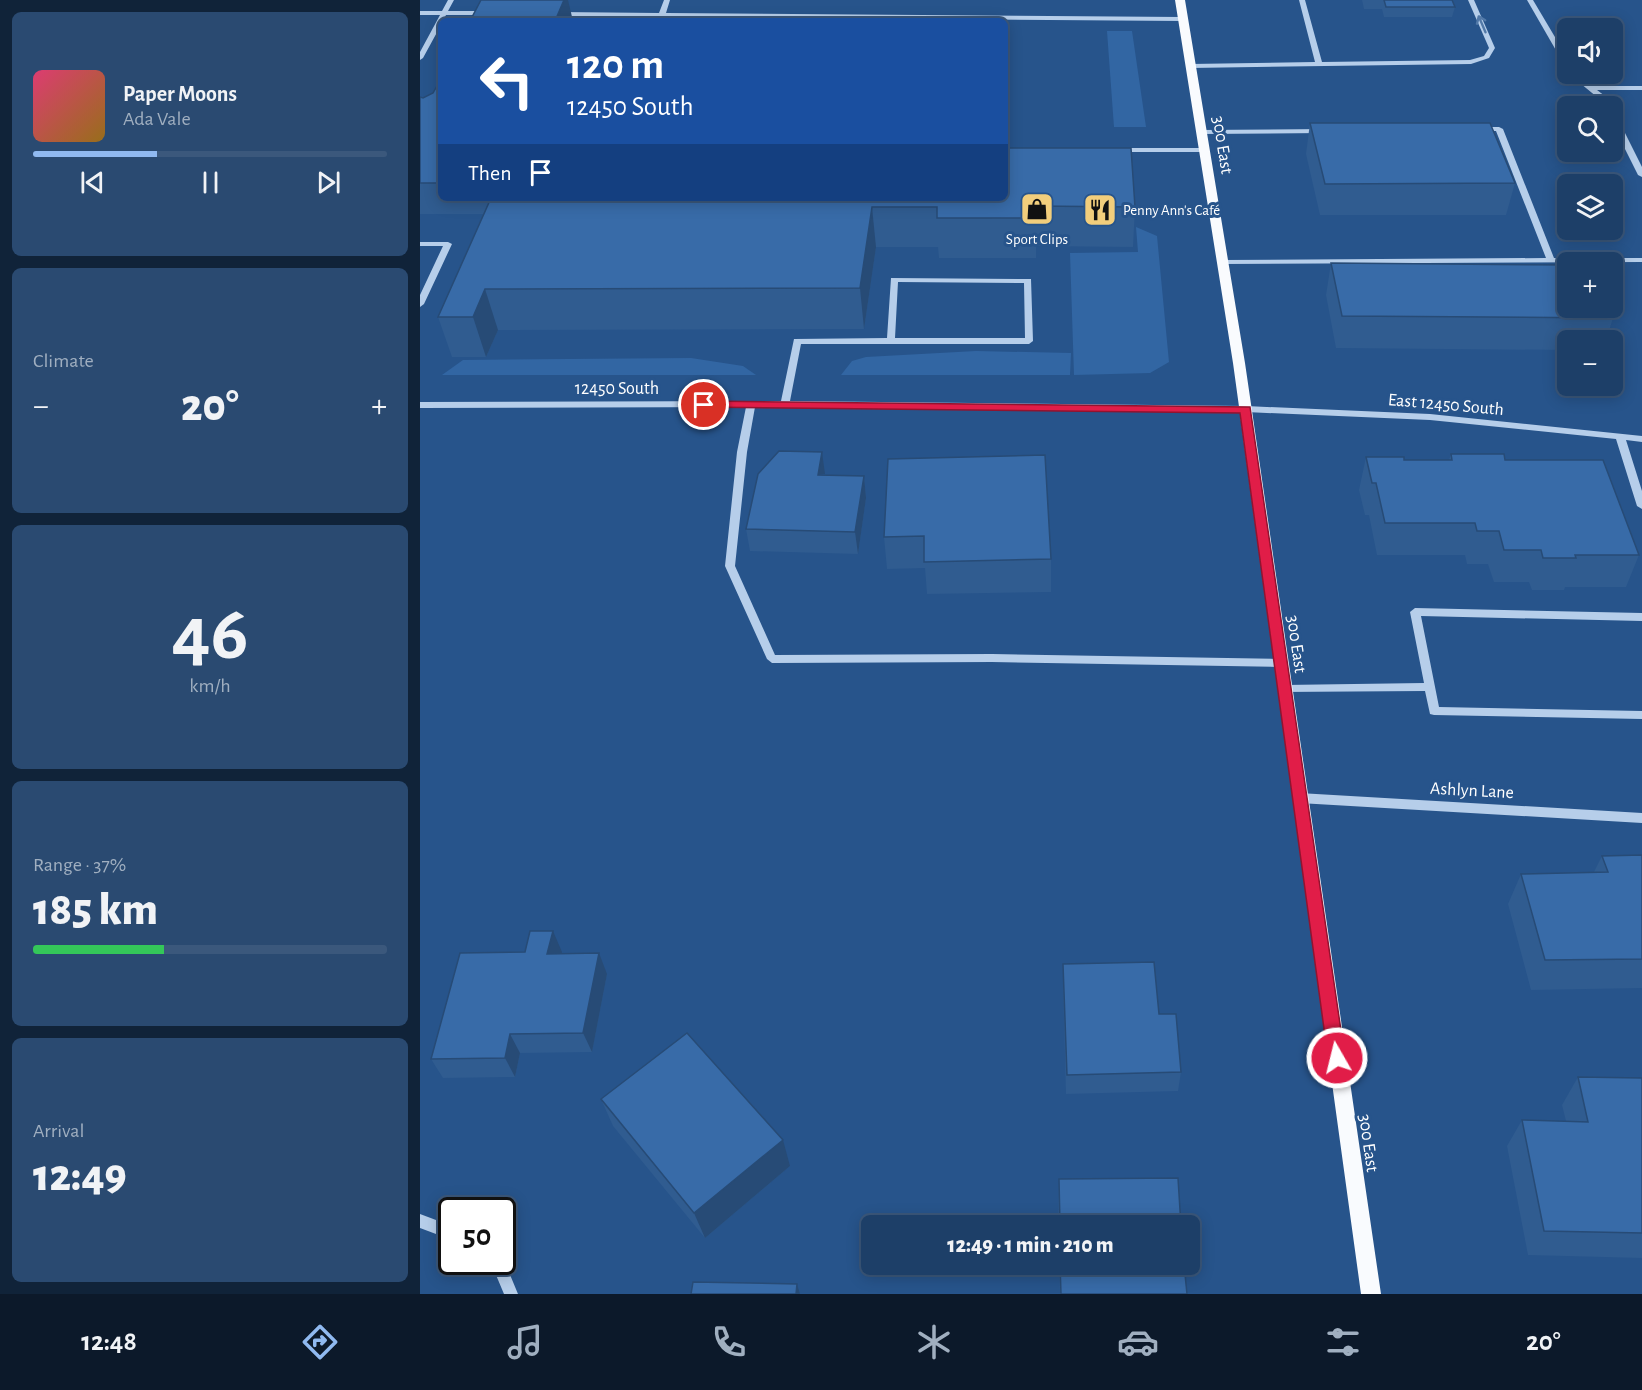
<!DOCTYPE html>
<html lang="en">
<head>
<meta charset="utf-8">
<style>
	body { margin:0; font-family:"Alegreya Sans",sans-serif; background:#2a4a71; color:#f1f3f6; height:100vh; display:flex; flex-direction:column; font-size:22px; white-space:nowrap }
	* { box-sizing:border-box; margin:0 }
	p { font-size:20px; color:#a0afc0 }
	.icon { flex:none; width:33px; height:33px; fill:none; stroke:currentColor; stroke-width:2; stroke-linecap:round; stroke-linejoin:round }
	.map { position:relative; flex:1; overflow:hidden }
	.sheet { display:flex; flex-direction:column; gap:12px; padding:12px; background:#102339; width:420px }
	.sheet>* { flex:none }
	.guide { position:absolute; left:18px; top:18px; width:570px; height:183px; border-radius:9px; box-shadow:0 3px 15px #0003,0 0 0 2px #3b587c; background:#1a4fa0; color:#fff; overflow:hidden }
	.fabs { position:absolute; left:1137px; top:18px; display:grid; gap:12px }
	.fabs a { display:grid; place-items:center; width:66px; height:66px; border-radius:9px; background:#1d3f68; box-shadow:0 3px 15px #0003,0 0 0 2px #3b587c; font-size:30px }
	.speed { position:absolute; left:18px; top:1197px; display:flex; gap:12px; font-size:30px; font-weight:700; text-align:center }
	.speed>* { display:grid; place-content:center; width:78px; height:78px; border-radius:50%; background:#1d3f68; box-shadow:0 3px 15px #0003,0 0 0 2px #3b587c; line-height:1 }
	.speed .limit { border:3px solid #111; border-radius:9px; background:#fff; color:#111 }
	.pin { position:absolute; display:grid; place-items:center; width:51px; height:51px; color:#fff; margin:-26px; border:3px solid #fff; border-radius:50%; box-shadow:0 2px 6px #0007 }
	.me { position:absolute; width:66px; margin:-33px; rotate:352deg; stroke-linejoin:round; filter:drop-shadow(0 0 4px #0008) }
	.turn { display:flex; align-items:center; gap:21px; height:126px; padding:0 30px; font-size:27px }
	.turn .icon { width:78px; height:78px; stroke-width:2.5 }
	.turn b { display:block; font-size:42px; line-height:51px }
	.then { display:flex; align-items:center; height:57px; padding:0 30px; background:#0003; gap:12px; font-size:22px }
	.big { font-size:45px; font-weight:800; line-height:1.1 }
	.sheet .widget { flex:1; display:flex; flex-direction:column; justify-content:center; gap:9px; min-width:0; padding:0 21px; border-radius:9px; background:#2a4a71 }
	.sheet .dial { align-items:center; gap:0 }
	.dial b { font-size:78px; line-height:1 }
	.song { display:flex; align-items:center; gap:18px }
	.cover { width:72px; height:72px; border-radius:9px; background:linear-gradient(135deg,hsl(340 70% 55%),hsl(40 70% 35%)) }
	.played { height:6px; border-radius:3px; background:linear-gradient(90deg,#90b9f0 35%,#3b587c 35%) }
	.keys { display:flex; justify-content:space-around; direction:ltr }
	.heat { display:flex; justify-content:space-between; align-items:center; font-size:33px; direction:ltr }
	.charge { height:9px; border-radius:4px; background:linear-gradient(90deg,#34c759 37%,#3b587c 0) }
	.trip { position:absolute; left:441px; top:1215px; width:339px; height:60px; border-radius:9px; background:#1d3f68; box-shadow:0 3px 15px #0003,0 0 0 2px #3b587c; font-weight:800; line-height:60px; text-align:center }
	.tab-bar { display:flex; height:96px; justify-content:space-around; align-items:center; background:#0c192a; color:#a0afc0 }
	.tab-bar .icon { width:42px; height:42px }
	.tab-bar .active { color:#90b9f0 }
	.tab-bar b { font-size:27px; color:#f1f3f6 }
	main { display:flex; flex:1; min-height:0 }
	.map>svg:first-child { display:block }
</style>
</head>
<body>
<main>
<section class="sheet">
<div class="widget">
<div class="song"><i class="cover"></i><div><b>Paper Moons</b><p>Ada Vale</p></div></div>
<div class="played"></div>
<div class="keys"><svg class="icon" aria-label="previous" viewBox="0 0 24 24"><path d="M18 5L8 12l10 7zM5 5v14"/></svg><svg class="icon" aria-label="pause" viewBox="0 0 24 24"><path d="M8 5v14M16 5v14"/></svg><svg class="icon" aria-label="next" viewBox="0 0 24 24"><path d="M6 5l10 7-10 7zM19 5v14"/></svg></div>
</div>
<div class="widget"><p>Climate</p>
<div class="heat"><a>−</a><b class="big">20°</b><a>+</a></div>
</div>
<div class="widget dial"><b>46</b><p>km/h</p></div>
<div class="widget"><p>Range · 37%</p><b class="big">185 km</b><div class="charge"></div></div>
<div class="widget"><p>Arrival</p><b class="big">12:49</b></div>
</section>
<div class="map">
<svg width="1222" height="1294" viewBox="0 0 1222 1294">
	<rect width="100%" height="100%" fill="#27548b"/>
	<g fill="#3266a3">
		<polygon points="687,31 712,31 726,127 694,127"/>
		<polygon points="716,227 737,236 749,362 730,373 654,375 650,253 718,252"/>
		<polygon points="556,351 651,353 650,375 421,375 432,361 446,357"/>
		<polygon points="271,358 323,366 336,375 22,375 43,360"/>
	</g>
	<g fill="none" stroke-linecap="round" stroke-linejoin="round">
		<g fill="#b6ceea" fill-rule="evenodd">
			<polygon points="28,0 34,0 28,11 69,11 72,13 69,15 26,15 23,21 21,21 21,25 3,58 0,60 0,52 20,15 0,15 0,11 22,11"/>
			<polygon points="244,0 250,0 246,13 762,17 765,19 762,21 244,17 243,21 237,21 238,17 138,16 135,14 138,12 239,13"/>
			<polygon points="879,0 885,0 902,62 1050,60 1064,56 1069,48 1048,0 1054,0 1075,48 1069,58 1051,64 770,68 767,66 770,64 895,62"/>
			<polygon points="1107,0 1113,0 1148,59 1148,68 1145,66"/>
			<polygon points="1149,74 1156,74 1171,86 1222,86 1222,90 1177,90 1189,99 1192,106 1185,106 1183,102"/>
			<polygon points="1192,113 1196,115 1222,167 1222,177 1218,175 1192,123"/>
			<polygon points="1057,127 1079,127 1083,129 1134,258 1222,258 1222,262 802,264 798,262 802,260 1126,258 1076,131 1060,131 1056,129"/>
			<polygon points="907,129 907,133 904,133 781,134 777,132 781,130"/>
			<polygon points="696,148 784,148 788,150 784,152 699,152 695,150"/>
			<polygon points="0,242 28,242 32,244 4,304 0,307 0,295 23,246 0,246"/>
			<path d="M471,278L611,279L613,341L609,344H381L370,401L826,406L1010,414L1222,436V442L1206,440L1222,491V509L1217,506L1196,439L1010,420L826,412L335,407L327,452L315,566L355,655L572,654L860,659L864,660L865,663L864,666L860,667L572,662L352,663L347,659L305,566L317,452L326,407L0,408V402L361,401L374,339L467,338ZM478,282L604,283L605,338H475Z"/>
			<polygon points="995,608 1222,613 1222,621 1001,616 1019,707 1222,711 1222,719 1014,715 1010,714 1005,691 860,692 859,689 860,686 864,685 1004,683 990,612"/>
			<polygon points="879,793 1222,813 1222,823 879,803 875,801 873,798 875,795"/>
			<polygon points="0,1214 32,1226 32,1240 0,1228"/>
			<polygon points="82,1261 86,1265 98,1294 84,1294 76,1275 68,1267 66,1262"/>
		</g>
		<polygon fill="#f9fbfe" fill-rule="evenodd" points="755,0 765,0 825,363 961,1294 941,1294 813,363"/>
	</g>
	<g fill="#305c90">
		<polygon points="942,0 1032,0 1035,7 1032,17 964,17 962,9 944,9"/>
		<polygon points="21,79 21,198 585,198 715,207 713,247 616,246 616,258 519,258 518,247 456,247 444,329 78,330 66,357 32,357 18,317 64,214 0,214 0,97 3,98 13,93"/>
		<polygon points="890,123 1095,183 1086,215 900,215 886,154"/>
		<polygon points="911,263 1193,318 1186,340 1148,340 1148,350 916,348 906,295"/>
		<polygon points="1031,454 1085,460 1219,555 1206,587 1145,587 1144,590 1112,590 1109,582 1074,582 1068,564 1047,564 1045,555 957,555 949,515 945,515 939,490 946,457 984,460 1029,460"/>
		<polygon points="468,459 631,559 631,592 507,594 505,568 467,569 464,537"/>
		<polygon points="405,475 444,476 446,498 438,554 330,551 326,529"/>
		<polygon points="1222,855 1222,988 1111,990 1088,904 1101,874 1174,872 1182,856"/>
		<polygon points="142,952 141,954 187,974 172,1052 100,1053 95,1077 23,1078 11,1059"/>
		<polygon points="643,964 739,1014 761,1072 758,1091 646,1094 643,984"/>
		<polygon points="1158,1077 1222,1078 1222,1258 1108,1255 1087,1146 1102,1120 1146,1121 1142,1105"/>
		<polygon points="181,1099 370,1166 285,1238 193,1126"/>
		<polygon points="639,1179 761,1226 638,1226"/>
		<polygon points="639,1264 764,1264 767,1294 640,1294"/>
	</g>
	<g fill="#274b76">
		<polygon points="144,0 148,0 153,21 135,21"/>
		<polygon points="452,207 456,247 444,329 440,288"/>
		<polygon points="65,289 78,330 66,357 53,317"/>
		<polygon points="402,452 405,474 398,475"/>
		<polygon points="444,476 446,498 438,554 435,532"/>
		<polygon points="133,931 142,952 136,974 127,954"/>
		<polygon points="179,953 187,974 172,1052 163,1033"/>
		<polygon points="90,1034 100,1053 95,1077 85,1058"/>
		<polygon points="363,1140 370,1166 285,1238 274,1213"/>
		<polygon points="377,1284 380,1294 376,1294"/>
	</g>
	<g fill="#386ba8" stroke="#274b76" stroke-width="1.5">
		<polygon points="61,0 144,0 135,21 50,21"/>
		<polygon points="964,0 1032,0 1035,7 966,7"/>
		<polygon points="21,79 21,183 0,183 0,97 3,98 13,93"/>
		<polygon points="890,123 1070,123 1095,183 905,184"/>
		<polygon points="585,148 711,148 715,207 616,206 617,218 517,218 517,207 452,207 440,288 65,289 53,317 18,317 71,198 585,198"/>
		<polygon points="911,263 1148,265 1148,308 1189,308 1193,318 922,316"/>
		<polygon points="359,451 402,452 398,475 444,476 435,532 326,529 338,474"/>
		<polygon points="1031,454 1084,454 1085,460 1183,460 1219,555 1155,555 1156,558 1123,558 1121,550 1084,550 1079,531 1057,531 1055,523 965,523 956,483 952,483 946,457 984,457 984,460 1032,460"/>
		<polygon points="625,455 631,559 504,562 504,536 464,537 468,459"/>
		<polygon points="1222,855 1222,959 1125,960 1101,874 1188,872 1182,856"/>
		<polygon points="110,931 133,931 127,954 179,953 163,1033 90,1034 85,1058 11,1059 40,953 105,952"/>
		<polygon points="734,962 739,1014 756,1014 761,1072 647,1075 643,964"/>
		<polygon points="267,1033 363,1140 274,1213 181,1099"/>
		<polygon points="1158,1077 1222,1078 1222,1233 1124,1231 1102,1120 1168,1122"/>
		<polygon points="758,1178 761,1226 640,1226 639,1179"/>
		<polygon points="640,1264 764,1264 767,1294 641,1294"/>
		<polygon points="273,1282 377,1284 376,1294 271,1294"/>
	</g>
	<defs><path id="oneway-shaft" d="M-6 0H5M1.5-3L5.5 0L1.5 3" fill="none" stroke-width="1.6" stroke-linecap="round" stroke-linejoin="round" transform="scale(1.5)"/></defs>
	<use stroke="#5279a8" href="#oneway-shaft" transform="translate(1062 24) rotate(-113)"/>
	<polygon fill="#e11d48" stroke="#92132f" stroke-width="1.5" points="284,401 830,407 925,1058 923,1063 917,1065 911,1063 908,1058 820,413 280,407 280,402"/>
	<defs>
		<symbol id="shop-square" viewBox="-11 -11 22 22"><rect x="-9" y="-9" width="18" height="18" rx="4" fill="#f2ce7c" stroke="#27548b"/><path d="M-5-2.5h2.3a2.7 3.5 0 0 1 5.4 0H5L5.5 6h-11ZM-1.5-2.5h3a1.5 2.3 0 0 0-3 0Z" fill="#111"/></symbol>
		<symbol id="restaurant-square" viewBox="-11 -11 22 22"><rect x="-9" y="-9" width="18" height="18" rx="4" fill="#f2ce7c" stroke="#27548b"/><path d="M-5-6h1v4h1v-4h1v4h1v-4h1v5L-1.5 .5V6h-2V.5L-5-1ZM5-6V6H3V1.5H1.5Q1.5-4 5-6Z" fill="#111"/></symbol>
	</defs>
	<g fill-rule="evenodd">
		<use href="#shop-square" x="598" y="190" width="38" height="38"/>
		<use href="#restaurant-square" x="661" y="191" width="38" height="38"/>
	</g>
	<g text-anchor="middle" stroke-width="6" stroke-linejoin="round" paint-order="stroke">
		<g font-size="15" fill="#fff" stroke="#27548b" text-anchor="start">
			<text x="703" y="215">Penny Ann's Café</text>
			<text x="617" y="244" text-anchor="middle">Sport Clips</text>
		</g>
		<g font-size="18" fill="#fff" stroke="#27548b">
			<text transform="translate(803 145) rotate(81)" y="6">300 East</text>
			<text x="197" y="394">12450 South</text>
			<text transform="translate(1026 404) rotate(5)" y="6">East 12450 South</text>
			<text transform="translate(877 644) rotate(82)" y="6">300 East</text>
			<text transform="translate(1052 790) rotate(3)" y="6">Ashlyn Lane</text>
			<text transform="translate(949 1143) rotate(82)" y="6">300 East</text>
		</g>
	</g>
</svg>
<div class="fabs">
<a><svg class="icon" aria-label="sound" viewBox="0 0 24 24"><path d="M4 9h4l5-4v14l-5-4H4zM17 9q2 3 0 6"/></svg></a>
<a><svg class="icon" aria-label="search" viewBox="0 0 24 24"><circle cx="10" cy="10" r="6"/><path d="M15 15l6 6"/></svg></a>
<a><svg class="icon" aria-label="layers" viewBox="0 0 24 24"><path d="M12 4l9 5-9 5-9-5zM3 14l9 5 9-5"/></svg></a>
<a>+</a>
<a>−</a>
</div>
<div class="speed"><div class="limit">50</div></div>
<div class="pin" style="left:284px;top:405px;background:#d93025"><svg class="icon" aria-label="arrive" viewBox="0 0 24 24"><path d="M6 21V4h12l-3 4 3 4H6"/></svg></div>
<svg class="me" style="left:917px;top:1058px" viewBox="-20 -20 40 40"><circle r="17" fill="#e11d48" stroke="#fff" stroke-width="3"/><path d="M0-11L8 9 0 5-8 9z" fill="#fff"/></svg>
<div class="trip">12:49 · 1 min · 210 m</div>
<div class="guide">
<div class="turn"><svg class="icon" aria-label="left" viewBox="0 0 24 24"><path d="M17 20v-9H6M10 6l-5 5 5 5"/></svg><div><b>120 m</b>12450 South</div></div>
<div class="then">Then<svg class="icon" aria-label="arrive" viewBox="0 0 24 24"><path d="M6 21V4h12l-3 4 3 4H6"/></svg></div>
</div>
</div>
</main>
<nav class="tab-bar">
<b>12:48</b>
<svg class="icon active" aria-label="directions" viewBox="0 0 24 24"><path d="M12 3l9 9-9 9-9-9zM9 14v-3h6M13 9l2 2-2 2"/></svg>
<svg class="icon" aria-label="music" viewBox="0 0 24 24"><path d="M9 18V5l10-2v13"/><circle cx="6" cy="18" r="3"/><circle cx="16" cy="16" r="3"/></svg>
<svg class="icon" aria-label="phone" viewBox="0 0 24 24"><path d="M5 4h4l2 5-3 2q2 4 5 5l2-3 5 2v4C11 20 4 13 5 4z"/></svg>
<svg class="icon" aria-label="climate" viewBox="0 0 24 24"><path d="M12 3v18M4 7l16 10M4 17L20 7"/></svg>
<svg class="icon" aria-label="car" viewBox="0 0 24 24"><path d="M5 17H2v-5l4-1 3-4h7l3 4 3 1v5h-3M9 17h6M6 11h13"/><circle cx="7" cy="17" r="2"/><circle cx="17" cy="17" r="2"/></svg>
<svg class="icon" aria-label="filters" viewBox="0 0 24 24"><path d="M4 7h16M4 17h16"/><circle cx="9" cy="7" r="2"/><circle cx="15" cy="17" r="2"/></svg>
<b>20°</b>
</nav>
</body>
</html>
